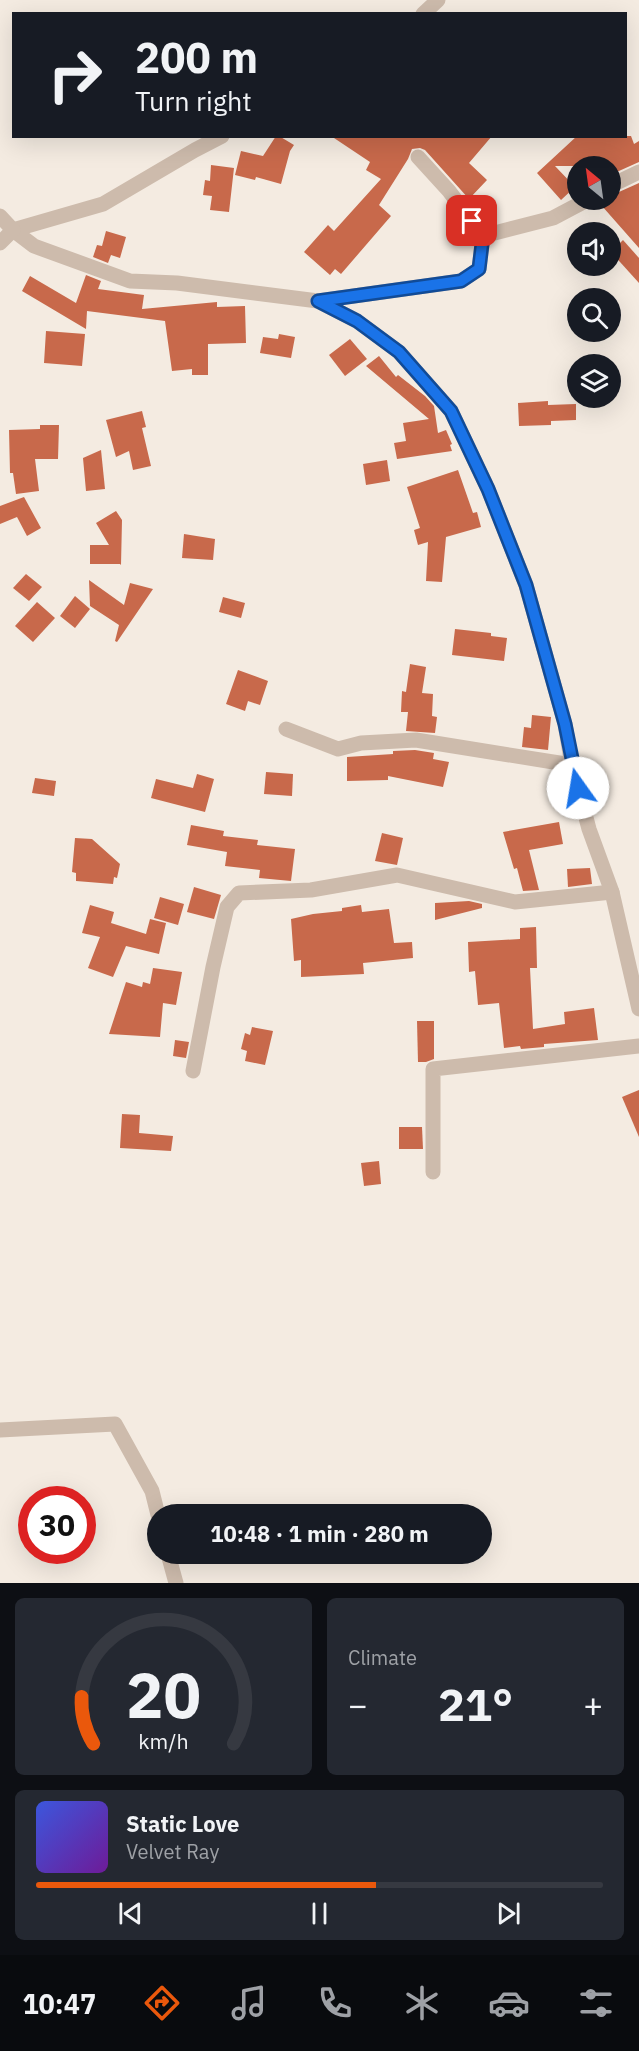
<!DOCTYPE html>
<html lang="en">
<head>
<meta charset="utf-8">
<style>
	body { margin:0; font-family:"IBM Plex Sans",sans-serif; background:#242831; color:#f1f3f6; height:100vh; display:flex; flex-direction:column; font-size:22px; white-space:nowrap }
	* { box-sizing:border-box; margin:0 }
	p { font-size:20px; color:#9ea1a6 }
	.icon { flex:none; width:33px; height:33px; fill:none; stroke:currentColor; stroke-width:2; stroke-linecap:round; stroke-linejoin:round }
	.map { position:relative; height:1583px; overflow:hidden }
	.sheet { display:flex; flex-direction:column; gap:15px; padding:15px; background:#0d0f14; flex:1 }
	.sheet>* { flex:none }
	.guide { position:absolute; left:12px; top:12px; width:615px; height:126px; border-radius:0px; box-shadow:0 6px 24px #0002; background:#171b24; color:#f1f3f6; overflow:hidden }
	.needle { width:39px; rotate:331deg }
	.controls { position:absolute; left:567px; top:156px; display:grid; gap:12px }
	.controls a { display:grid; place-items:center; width:54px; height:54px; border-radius:50%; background:#171b24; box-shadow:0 6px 24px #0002; font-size:30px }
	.speed { position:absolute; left:18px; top:1486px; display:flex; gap:12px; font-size:30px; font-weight:700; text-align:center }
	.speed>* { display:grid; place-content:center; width:78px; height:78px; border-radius:50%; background:#171b24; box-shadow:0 6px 24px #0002; line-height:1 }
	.speed .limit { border:9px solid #d22; background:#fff; color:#111 }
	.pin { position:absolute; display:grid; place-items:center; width:51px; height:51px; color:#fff; margin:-26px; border-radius:12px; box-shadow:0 3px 9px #0006 }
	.me { position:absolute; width:66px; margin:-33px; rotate:347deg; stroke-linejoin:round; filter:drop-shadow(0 0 4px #0008) }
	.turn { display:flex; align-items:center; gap:21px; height:126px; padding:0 24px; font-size:27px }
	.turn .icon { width:78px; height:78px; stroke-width:2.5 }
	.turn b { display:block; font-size:42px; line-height:51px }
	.big { font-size:45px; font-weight:800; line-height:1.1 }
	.sheet .card { flex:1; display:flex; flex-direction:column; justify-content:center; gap:9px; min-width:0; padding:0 21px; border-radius:9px; background:#242831 }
	.sheet .dial { align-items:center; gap:0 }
	.dial svg { height:156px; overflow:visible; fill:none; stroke:#363941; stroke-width:7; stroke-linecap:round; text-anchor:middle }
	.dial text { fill:#f1f3f6; stroke:none }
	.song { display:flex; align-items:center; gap:18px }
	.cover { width:72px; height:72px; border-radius:9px; background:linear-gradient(135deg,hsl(230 70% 55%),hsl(280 70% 35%)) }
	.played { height:6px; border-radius:3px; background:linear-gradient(90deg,#ea580c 60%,#363941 60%) }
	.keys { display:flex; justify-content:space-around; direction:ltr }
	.heat { display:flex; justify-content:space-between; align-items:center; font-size:33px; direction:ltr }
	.sheet .tiles { flex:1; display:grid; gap:15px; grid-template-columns:1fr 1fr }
	.card:last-child { grid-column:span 2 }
	.trip { position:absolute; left:147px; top:1504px; width:345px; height:60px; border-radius:30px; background:#171b24; box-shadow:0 6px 24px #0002; font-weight:800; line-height:60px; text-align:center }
	.tabs { display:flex; height:96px; justify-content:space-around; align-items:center; background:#090b0e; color:#9ea1a6 }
	.tabs .icon { width:42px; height:42px }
	.tabs .selected { color:#ea580c }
	.tabs b { font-size:27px; color:#f1f3f6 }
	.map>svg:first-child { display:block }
</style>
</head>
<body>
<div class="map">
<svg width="639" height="1583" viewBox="0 0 639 1583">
	<rect width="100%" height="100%" fill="#f4ebe1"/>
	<g fill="#c8694b">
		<polygon points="276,136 279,136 294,145 290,151 281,184 256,177 255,180 235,175 241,151 263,156"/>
		<polygon points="331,136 492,136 469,163 487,180 469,199 425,150 420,148 412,149 408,159 379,205 391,216 341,274 335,269 330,275 304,252 328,225 334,231 381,179 366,170 370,162"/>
		<polygon points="577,136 631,136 634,144 639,141 639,162 610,175 610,166 555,166 575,187 561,200 537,173"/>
		<polygon points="211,165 234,168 229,212 210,210 212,196 203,195 205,180 210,181"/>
		<polygon points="639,183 639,248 602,206 610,200 610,196"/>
		<polygon points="106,231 126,237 120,258 111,255 108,263 93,257 97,245 102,246"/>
		<polygon points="623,240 639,258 639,283 611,252"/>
		<polygon points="86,275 101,281 98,289 144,295 142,309 217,302 217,307 245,306 246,343 208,344 208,375 192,375 192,369 172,371 165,321 87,311 86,329 22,291 30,276 76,303"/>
		<polygon points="46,331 85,334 82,366 44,363"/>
		<polygon points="279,334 295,337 291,358 260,353 263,337 278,339"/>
		<polygon points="350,339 367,359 345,376 329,355"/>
		<polygon points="379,356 396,377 398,375 425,396 434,406 438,433 446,430 452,444 450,445 452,451 397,459 394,443 406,441 403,423 429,419 366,366"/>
		<polygon points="548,401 548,405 576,404 576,420 551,421 551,425 519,426 518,403"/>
		<polygon points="142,411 146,427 142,428 151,466 133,470 129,451 116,457 106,420"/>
		<polygon points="40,425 59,425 58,459 35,459 39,491 16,494 13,473 10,473 9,430 40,429"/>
		<polygon points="101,450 105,489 86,491 83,458"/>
		<polygon points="387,460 390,481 366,485 363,464"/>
		<polygon points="458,470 473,513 477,512 481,527 446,537 442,582 426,581 428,542 418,545 414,530 420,528 407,487"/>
		<polygon points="24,497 41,528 27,536 17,517 0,524 0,506"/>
		<polygon points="116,511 122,520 121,565 120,564 90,564 90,545 109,545 96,523"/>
		<polygon points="184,534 215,539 213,560 182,558"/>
		<polygon points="26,574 42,587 29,601 13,588"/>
		<polygon points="89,580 124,605 130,583 153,589 117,642 115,641 119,625 90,606"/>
		<polygon points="75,596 90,609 75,628 60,616"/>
		<polygon points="223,597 245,603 241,618 219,612"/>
		<polygon points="37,602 55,618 33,642 15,626"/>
		<polygon points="455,629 491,633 491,636 507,638 504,661 452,655"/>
		<polygon points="410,664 426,667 422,693 433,694 432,716 437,717 435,733 406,731 408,712 401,712 402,691 406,692"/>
		<polygon points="238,670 268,681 260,705 248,701 245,711 226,704"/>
		<polygon points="532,715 551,717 548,750 522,747 524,727 531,728"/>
		<polygon points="415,750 434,753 433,759 449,762 443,787 388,776 388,780 347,781 347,757 393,754 393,751"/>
		<polygon points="266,772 293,774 292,796 264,794"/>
		<polygon points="197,774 214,779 205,812 151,798 156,779 193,788"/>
		<polygon points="35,778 56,781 54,796 32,793"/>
		<polygon points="559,822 563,844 529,850 539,890 523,891 517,868 514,869 503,832"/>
		<polygon points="191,825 224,831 223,836 258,840 257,845 295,849 291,881 259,878 260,870 225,866 227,852 187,845"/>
		<polygon points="382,833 403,838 397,865 375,861"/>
		<polygon points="75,838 92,839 120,864 117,878 114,877 113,884 76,881 76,873 72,872"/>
		<polygon points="590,868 592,884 568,887 567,869"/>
		<polygon points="194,887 221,895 214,919 187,912"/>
		<polygon points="160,897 184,904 178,925 154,918"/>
		<polygon points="469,901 482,904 482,908 435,920 435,903"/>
		<polygon points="90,905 114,912 111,923 146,934 150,919 166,923 159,954 126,946 113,977 88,968 100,937 82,933"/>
		<polygon points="361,905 362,912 389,909 394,943 412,942 413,958 363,963 364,974 301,977 301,960 294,961 291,919 313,914 342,911 342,908"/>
		<polygon points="536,927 537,968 530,968 533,1029 565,1024 564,1012 594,1008 598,1040 544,1044 544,1047 521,1049 520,1046 504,1048 499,1003 478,1005 475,971 469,972 468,942 520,939 520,928"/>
		<polygon points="153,968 182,972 176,1005 163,1003 160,1037 109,1034 126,982 142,987 143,982 150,984"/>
		<polygon points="417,1021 434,1021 434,1059 426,1062 418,1062"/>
		<polygon points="252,1027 273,1031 265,1065 245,1061 247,1051 241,1049 245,1033 250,1035"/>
		<polygon points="175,1040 189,1042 186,1058 173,1056"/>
		<polygon points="639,1090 639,1137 622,1097"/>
		<polygon points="122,1114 140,1115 139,1133 173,1136 171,1151 120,1148"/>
		<polygon points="399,1127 422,1127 423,1149 399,1149"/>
		<polygon points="379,1161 381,1184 364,1186 361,1163"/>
	</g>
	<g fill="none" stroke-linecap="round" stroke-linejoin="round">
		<g stroke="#cdbbac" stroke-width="15">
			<polyline points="423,14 438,0"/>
			<polyline points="222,136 195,150 103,204 13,230 34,246 130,281 177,283 318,301 357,321 399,352 451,411 488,489 526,585 565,724 572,765 589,829 612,892 639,1009"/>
			<polyline points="610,186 639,172"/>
			<polyline points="0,216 13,230 0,243"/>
			<polyline points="483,236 553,218 587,200"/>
			<polyline points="318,301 461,281 479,269 483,236 449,191 418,157"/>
			<polyline points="286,729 338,749 361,743 416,740 572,765"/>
			<polyline points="193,1071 213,967 227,907 239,893 311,890 397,875 515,902 612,892"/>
			<polyline points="433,1172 433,1069 639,1046"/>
			<polyline points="0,1430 115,1424 152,1491 158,1515"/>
			<polyline points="168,1554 176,1583"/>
		</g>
	</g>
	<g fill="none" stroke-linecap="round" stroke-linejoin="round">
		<defs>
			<polyline id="route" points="472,221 483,236 479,269 461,281 318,301 357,321 399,352 451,411 488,489 526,585 565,724 578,788"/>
		</defs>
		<use href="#route" stroke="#114b97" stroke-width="15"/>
		<use href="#route" stroke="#1a73e8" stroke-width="10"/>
	</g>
</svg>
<div class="controls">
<a><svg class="needle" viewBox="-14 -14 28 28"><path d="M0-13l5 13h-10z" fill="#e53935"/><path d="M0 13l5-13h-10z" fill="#9ea1a6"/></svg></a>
<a><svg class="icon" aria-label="sound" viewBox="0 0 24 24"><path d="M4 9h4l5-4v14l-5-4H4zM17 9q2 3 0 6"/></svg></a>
<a><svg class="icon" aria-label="search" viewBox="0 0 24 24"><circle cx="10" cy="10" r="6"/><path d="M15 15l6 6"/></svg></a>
<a><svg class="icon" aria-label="layers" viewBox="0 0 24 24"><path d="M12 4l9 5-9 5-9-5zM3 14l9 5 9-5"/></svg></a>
</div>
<div class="speed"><div class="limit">30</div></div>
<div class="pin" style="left:472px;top:221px;background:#d93025"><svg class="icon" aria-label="arrive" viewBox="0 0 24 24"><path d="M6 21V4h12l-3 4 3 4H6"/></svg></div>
<svg class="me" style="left:578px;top:788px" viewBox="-20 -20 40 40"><circle r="19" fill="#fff"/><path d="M0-13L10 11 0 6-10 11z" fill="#1a73e8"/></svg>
<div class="trip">10:48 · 1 min · 280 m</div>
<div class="guide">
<div class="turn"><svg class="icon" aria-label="right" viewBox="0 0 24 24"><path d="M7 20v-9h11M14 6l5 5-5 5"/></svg><div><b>200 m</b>Turn right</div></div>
</div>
</div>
<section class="sheet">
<div class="tiles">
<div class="card dial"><svg viewBox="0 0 100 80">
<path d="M14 69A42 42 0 1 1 86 69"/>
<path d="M14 69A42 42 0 0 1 8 45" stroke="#ea580c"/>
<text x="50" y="56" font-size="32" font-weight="700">20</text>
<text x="50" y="72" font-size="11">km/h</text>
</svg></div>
<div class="card"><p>Climate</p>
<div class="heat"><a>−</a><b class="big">21°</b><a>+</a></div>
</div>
<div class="card">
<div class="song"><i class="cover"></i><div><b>Static Love</b><p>Velvet Ray</p></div></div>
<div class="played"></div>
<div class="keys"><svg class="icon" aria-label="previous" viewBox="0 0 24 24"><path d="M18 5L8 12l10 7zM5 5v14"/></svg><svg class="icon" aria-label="pause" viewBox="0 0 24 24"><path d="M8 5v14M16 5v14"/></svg><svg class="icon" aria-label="next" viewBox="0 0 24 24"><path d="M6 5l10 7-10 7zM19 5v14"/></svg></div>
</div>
</div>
</section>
<nav class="tabs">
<b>10:47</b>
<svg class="icon selected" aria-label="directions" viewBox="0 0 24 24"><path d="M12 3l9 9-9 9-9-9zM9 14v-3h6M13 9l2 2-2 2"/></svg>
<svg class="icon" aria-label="music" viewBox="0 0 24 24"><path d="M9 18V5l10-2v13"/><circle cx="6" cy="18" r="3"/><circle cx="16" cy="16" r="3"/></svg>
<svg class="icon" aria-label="phone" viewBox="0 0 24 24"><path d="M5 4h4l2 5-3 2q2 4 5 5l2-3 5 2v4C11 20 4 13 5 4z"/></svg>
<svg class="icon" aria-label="climate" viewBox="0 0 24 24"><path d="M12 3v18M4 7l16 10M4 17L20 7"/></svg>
<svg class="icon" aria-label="car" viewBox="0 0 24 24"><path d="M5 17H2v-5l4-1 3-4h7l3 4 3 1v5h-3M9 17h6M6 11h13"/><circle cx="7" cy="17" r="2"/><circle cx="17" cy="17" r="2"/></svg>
<svg class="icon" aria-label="filters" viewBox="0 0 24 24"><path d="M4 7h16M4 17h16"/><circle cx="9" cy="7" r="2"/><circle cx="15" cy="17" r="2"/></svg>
</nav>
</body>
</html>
